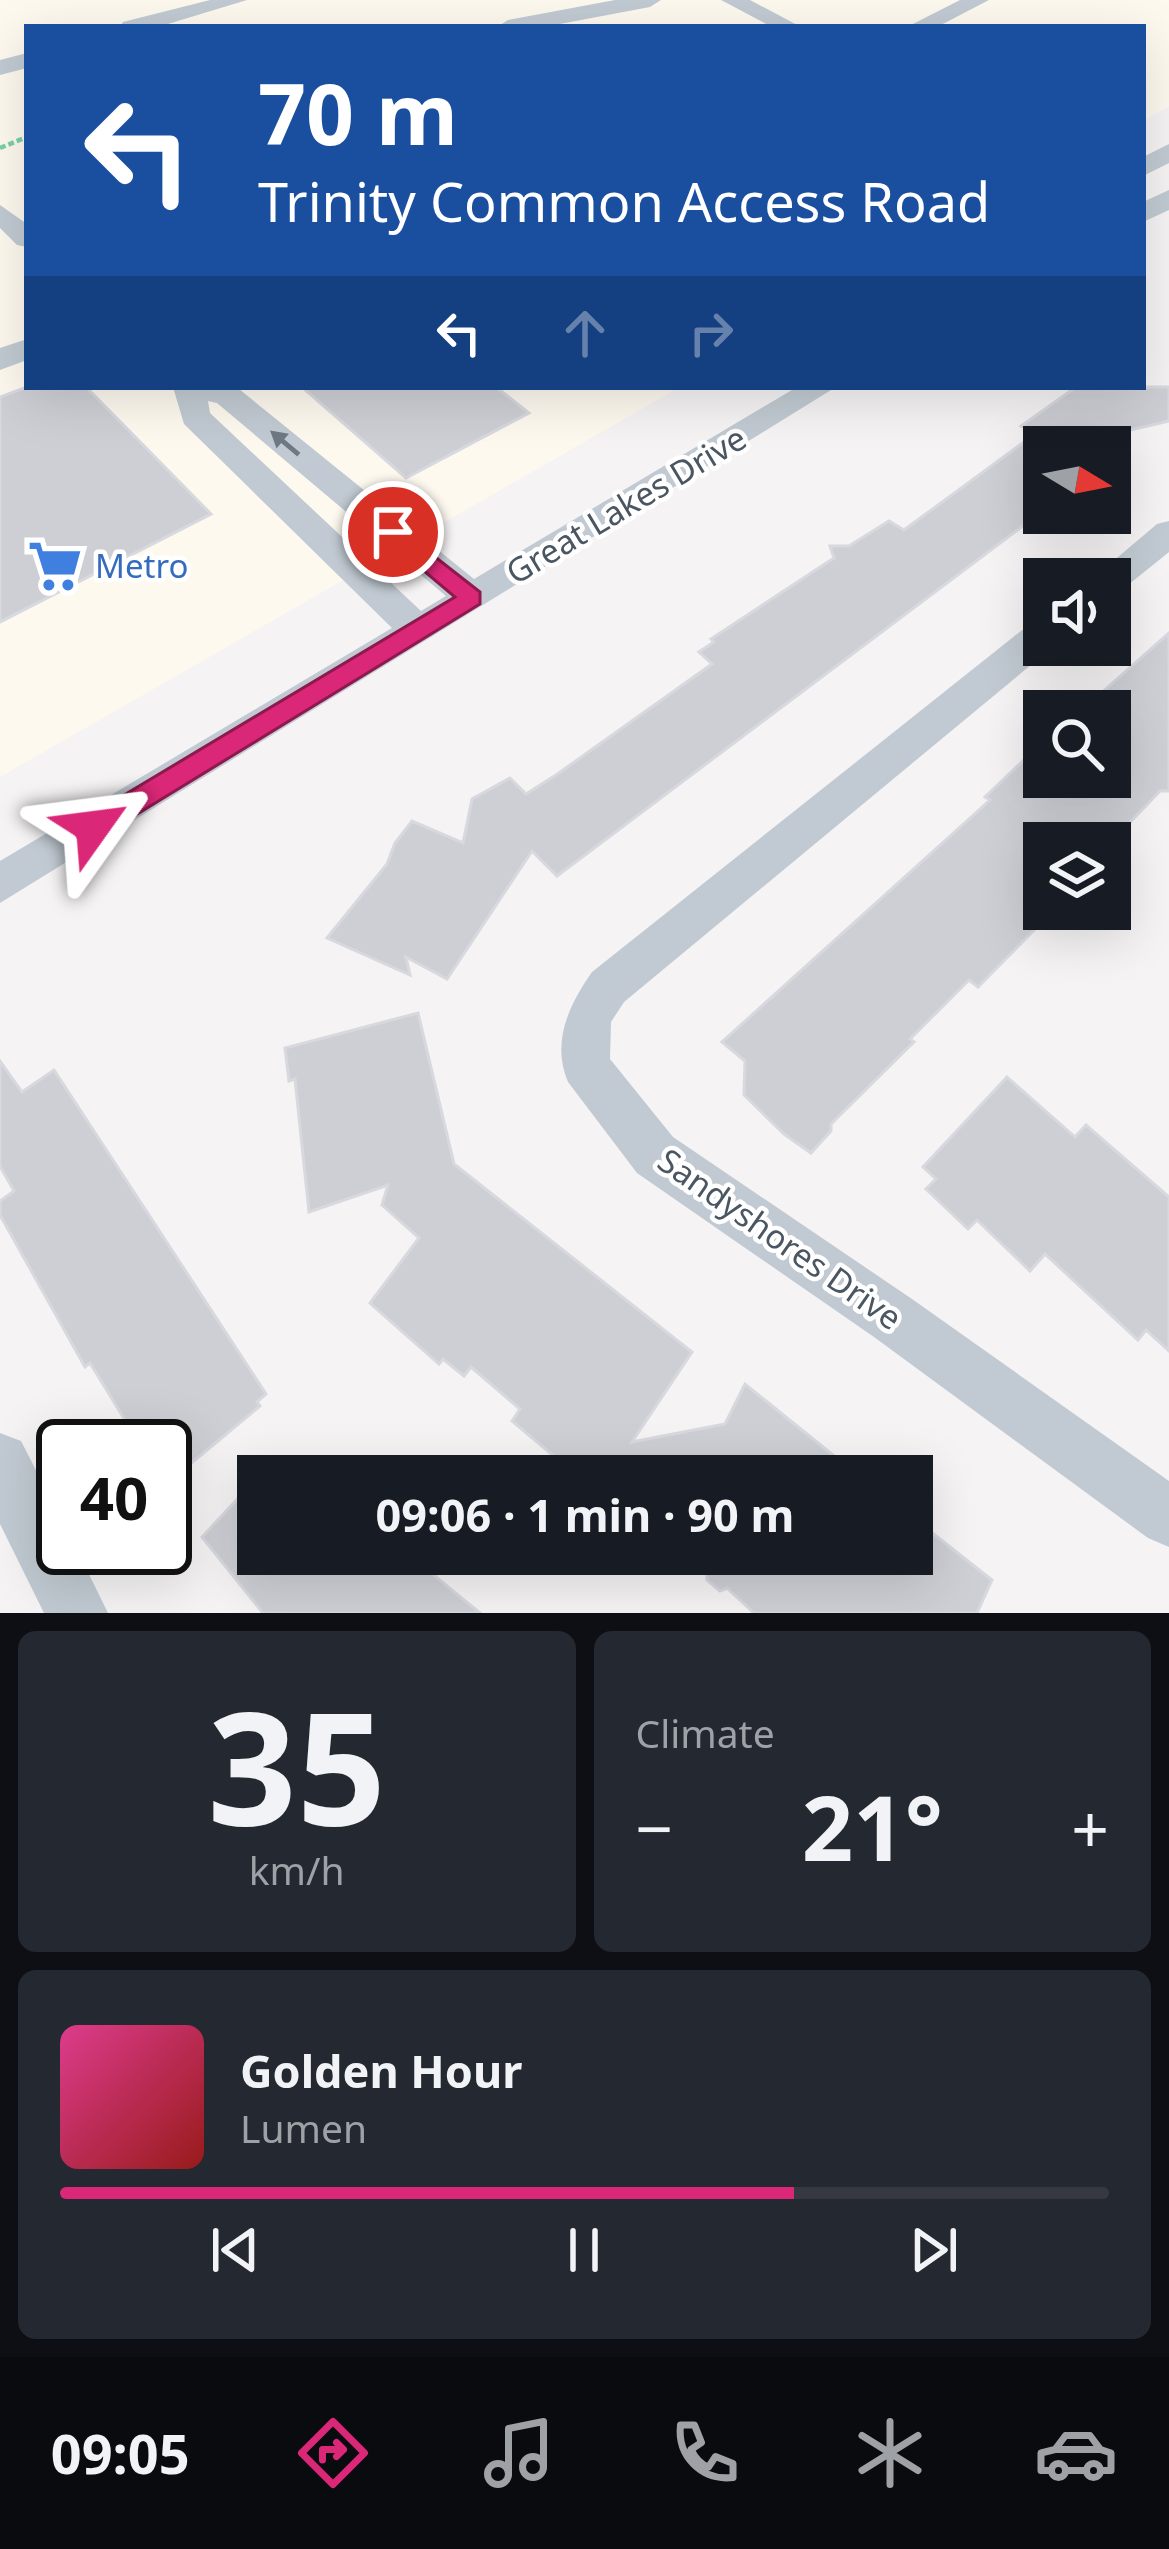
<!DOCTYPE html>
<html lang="en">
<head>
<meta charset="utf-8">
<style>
	body { margin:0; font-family:"Noto Sans",sans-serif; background:#242831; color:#f1f3f6; height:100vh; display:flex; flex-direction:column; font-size:45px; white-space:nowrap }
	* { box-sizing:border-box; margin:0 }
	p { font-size:39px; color:#9ea1a6 }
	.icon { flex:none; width:66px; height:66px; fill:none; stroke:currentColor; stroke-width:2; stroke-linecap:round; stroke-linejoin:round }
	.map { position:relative; height:1613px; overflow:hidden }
	.drawer { display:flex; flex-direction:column; gap:18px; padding:18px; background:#0d0f14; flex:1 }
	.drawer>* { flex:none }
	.guide { position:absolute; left:24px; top:24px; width:1122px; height:366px; border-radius:0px; box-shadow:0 12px 48px #0002; background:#1a4fa0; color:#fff; overflow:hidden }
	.needle { width:78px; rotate:100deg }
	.tools { position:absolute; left:1023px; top:426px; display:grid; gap:24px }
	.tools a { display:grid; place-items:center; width:108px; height:108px; border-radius:0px; background:#171b24; box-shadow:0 12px 48px #0002; font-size:60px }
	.speed { position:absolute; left:36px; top:1419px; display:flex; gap:24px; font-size:60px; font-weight:700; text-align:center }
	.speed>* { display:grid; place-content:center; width:156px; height:156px; border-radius:50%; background:#171b24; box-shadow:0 12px 48px #0002; line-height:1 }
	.speed .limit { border:6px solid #111; border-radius:18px; background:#fff; color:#111 }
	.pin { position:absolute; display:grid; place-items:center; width:102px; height:102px; color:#fff; margin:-51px; border:6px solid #fff; border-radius:50%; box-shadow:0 3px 12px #0007 }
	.me { position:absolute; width:132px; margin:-66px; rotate:59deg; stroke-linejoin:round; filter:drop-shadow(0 0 9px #0008) }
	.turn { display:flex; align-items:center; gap:42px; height:252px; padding:0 36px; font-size:54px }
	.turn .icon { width:156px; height:156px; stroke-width:2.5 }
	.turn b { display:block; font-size:84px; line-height:102px }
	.lanes { display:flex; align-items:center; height:114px; padding:0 36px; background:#0003; justify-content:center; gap:60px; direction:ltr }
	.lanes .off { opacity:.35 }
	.big { font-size:90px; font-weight:700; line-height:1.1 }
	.drawer .card { flex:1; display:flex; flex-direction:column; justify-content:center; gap:18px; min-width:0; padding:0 42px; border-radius:18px; background:#242831 }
	.drawer .dial { align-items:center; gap:0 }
	.dial b { font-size:156px; line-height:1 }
	.song { display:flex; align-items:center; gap:36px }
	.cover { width:144px; height:144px; border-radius:18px; background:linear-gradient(135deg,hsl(330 70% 55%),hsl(0 70% 35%)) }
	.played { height:12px; border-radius:6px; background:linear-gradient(90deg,#db2777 70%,#363941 70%) }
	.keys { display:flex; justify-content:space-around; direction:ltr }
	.heat { display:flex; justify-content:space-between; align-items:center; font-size:66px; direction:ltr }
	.drawer .tiles { flex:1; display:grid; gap:18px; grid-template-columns:1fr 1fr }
	.card:last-child { grid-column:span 2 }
	.trip { position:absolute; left:237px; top:1455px; width:696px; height:120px; border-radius:0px; background:#171b24; box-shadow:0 12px 48px #0002; font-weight:700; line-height:120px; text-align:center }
	.tabs { display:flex; height:192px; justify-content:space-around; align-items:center; background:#090b0e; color:#9ea1a6 }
	.tabs .icon { width:84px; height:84px }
	.tabs .active { color:#db2777 }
	.tabs b { font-size:54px; color:#f1f3f6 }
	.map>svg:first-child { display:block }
</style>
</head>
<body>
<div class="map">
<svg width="1169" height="1613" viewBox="0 0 1169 1613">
	<rect width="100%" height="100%" fill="#f5f3f3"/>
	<polygon fill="#fdf9ef" points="0,0 1169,0 1169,106 1143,121 1143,27 27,27 27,387 680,387 0,777"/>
	<g fill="#cdcfd5" stroke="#d7d9de" stroke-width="3">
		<polygon points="27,387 86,387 211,514 0,622 0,397"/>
		<polygon points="302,387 496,387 529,413 406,478"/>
		<polygon points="1076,387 1169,387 1169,421 1058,447 1044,439 1044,510 557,876 532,851 447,979 406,957 410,975 327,938 387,864 395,843 412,821 463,843 472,799 510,778 526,794 556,775 712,664 699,652 714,642 711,639 834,558 830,546 849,546 889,521 904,530 1035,434 1021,426"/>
		<polygon points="1169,633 1169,791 1160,791 1110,843 1044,843 1044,920 978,987 969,980 910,1039 914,1042 831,1124 831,1131 811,1153 784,1134 744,1095 745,1061 722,1042 990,800 985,797 1044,741 1044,777 1110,777 1110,711 1081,711"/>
		<polygon points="418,1013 454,1164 692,1352 632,1442 725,1424 745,1384 859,1476 546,1476 544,1460 555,1457 512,1421 520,1409 471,1367 464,1376 443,1359 439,1364 370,1303 419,1238 382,1205 388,1185 309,1212 295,1079 289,1081 285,1048"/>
		<polygon points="0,1061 22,1092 54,1070 266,1394 257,1402 260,1406 165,1485 165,1446 141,1446 90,1363 85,1367 0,1215 0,1201 14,1191 0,1166"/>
		<polygon points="1007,1077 1075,1137 1086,1125 1169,1197 1169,1351 1146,1330 1138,1340 1045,1254 1030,1271 977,1220 968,1229 926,1189 936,1179 923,1167"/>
		<polygon points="258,1477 258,1554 408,1554 480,1613 263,1613 202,1537"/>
		<polygon points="912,1517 992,1580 977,1613 754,1613 727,1588 720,1591 707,1580 706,1554 912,1554"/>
	</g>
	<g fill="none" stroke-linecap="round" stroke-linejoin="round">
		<polyline stroke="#7ad0a6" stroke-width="4.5" stroke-dasharray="6 3" stroke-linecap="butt" points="0,148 27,137"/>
		<g fill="#c1cad2" fill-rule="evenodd">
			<polygon points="210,0 247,0 158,27 120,27 123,22"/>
			<polygon points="615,0 661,0 650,7 544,27 497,27 508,20"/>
			<polygon points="721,0 750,0 801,27 772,27"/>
			<polygon points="960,0 989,0 937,27 907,27"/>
			<polygon points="27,53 27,68 0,75 0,60"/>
			<polygon points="1169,144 1169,163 1143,176 1143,157"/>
			<polygon points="1169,190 1169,210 1143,222 1143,202"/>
			<polygon points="0,205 27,224 27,247 17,245 0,228"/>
			<polygon points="27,339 27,360 0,370 0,348"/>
			<path d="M173,387L239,389L474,579L797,387H836L0,903V861L392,628L184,424ZM208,401L217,403L446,596L421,611L210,413Z"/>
			<polygon points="1169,521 1169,552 1123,589 1110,593 1110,579 1092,579 1157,524"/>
			<path d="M1044,619V645H1055L624,1002L611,1022L610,1059L673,1137L912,1299L1169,1481V1547L1148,1538L874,1337L637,1173L568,1082C551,1042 569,1005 592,972L1031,623Z"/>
			<polygon points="0,1433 21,1441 63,1523 63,1548 76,1548 108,1613 44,1613 0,1524"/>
		</g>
	</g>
	<defs><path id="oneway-solid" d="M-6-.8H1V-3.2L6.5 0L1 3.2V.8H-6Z" transform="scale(3)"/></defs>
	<use fill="#6e7983" href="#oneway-solid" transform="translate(285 443) rotate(-140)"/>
	<polygon fill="#db2777" stroke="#8e194d" stroke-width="3" points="393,524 480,592 480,604 103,835 84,835 79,827 84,819 455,597 385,538 381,532"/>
	<defs>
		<symbol id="supermarket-bare" viewBox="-9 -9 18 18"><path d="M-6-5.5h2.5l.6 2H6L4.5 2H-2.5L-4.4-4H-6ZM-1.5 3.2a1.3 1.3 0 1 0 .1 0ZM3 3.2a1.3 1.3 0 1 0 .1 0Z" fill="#3f7fe0" stroke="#fff" stroke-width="2.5" paint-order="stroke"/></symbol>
	</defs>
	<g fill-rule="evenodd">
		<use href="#supermarket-bare" x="17" y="528" width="76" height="76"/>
	</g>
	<g text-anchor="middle" stroke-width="9" stroke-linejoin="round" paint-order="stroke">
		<g font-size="33" fill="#4a5661" stroke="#fff">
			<text transform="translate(626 505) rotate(-31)" y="12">Great Lakes Drive</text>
			<text transform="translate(780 1239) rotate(35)" y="12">Sandyshores Drive</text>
		</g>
		<g font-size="33" fill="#366cbe" stroke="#fff" text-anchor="start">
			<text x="95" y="578">Metro</text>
		</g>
	</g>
</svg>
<div class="tools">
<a><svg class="needle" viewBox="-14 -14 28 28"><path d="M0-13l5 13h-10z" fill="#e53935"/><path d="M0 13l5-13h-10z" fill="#9ea1a6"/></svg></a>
<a><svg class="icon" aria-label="sound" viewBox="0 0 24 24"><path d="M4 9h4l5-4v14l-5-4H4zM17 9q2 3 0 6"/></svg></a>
<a><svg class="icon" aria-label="search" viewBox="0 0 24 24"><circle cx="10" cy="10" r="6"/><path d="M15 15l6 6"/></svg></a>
<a><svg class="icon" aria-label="layers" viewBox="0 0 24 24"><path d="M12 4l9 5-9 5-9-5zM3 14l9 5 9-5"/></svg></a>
</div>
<div class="speed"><div class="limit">40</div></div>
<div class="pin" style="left:393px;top:532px;background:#d93025"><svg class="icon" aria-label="arrive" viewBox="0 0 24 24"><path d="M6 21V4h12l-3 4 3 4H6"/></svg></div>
<svg class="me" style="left:93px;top:827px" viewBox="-20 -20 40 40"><path d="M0-17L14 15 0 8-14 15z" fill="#db2777" stroke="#fff" stroke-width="4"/></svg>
<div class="trip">09:06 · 1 min · 90 m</div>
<div class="guide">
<div class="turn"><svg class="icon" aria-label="left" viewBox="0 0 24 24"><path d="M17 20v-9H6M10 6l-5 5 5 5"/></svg><div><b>70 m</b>Trinity Common Access Road</div></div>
<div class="lanes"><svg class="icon" aria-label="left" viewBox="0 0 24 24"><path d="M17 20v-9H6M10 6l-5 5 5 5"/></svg><svg class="icon off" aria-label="ahead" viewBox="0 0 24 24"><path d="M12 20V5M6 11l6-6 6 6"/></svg><svg class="icon off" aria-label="right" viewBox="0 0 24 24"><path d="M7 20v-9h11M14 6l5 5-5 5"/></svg></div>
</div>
</div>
<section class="drawer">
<div class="tiles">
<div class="card dial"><b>35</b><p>km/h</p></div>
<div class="card"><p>Climate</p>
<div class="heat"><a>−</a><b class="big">21°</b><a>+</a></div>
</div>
<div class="card">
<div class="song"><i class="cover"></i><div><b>Golden Hour</b><p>Lumen</p></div></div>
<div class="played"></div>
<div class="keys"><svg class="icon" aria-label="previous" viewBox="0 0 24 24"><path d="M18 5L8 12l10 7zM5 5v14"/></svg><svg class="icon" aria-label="pause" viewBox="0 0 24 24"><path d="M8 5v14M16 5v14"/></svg><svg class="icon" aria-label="next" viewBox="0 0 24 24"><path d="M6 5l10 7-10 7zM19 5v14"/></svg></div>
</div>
</div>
</section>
<nav class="tabs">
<b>09:05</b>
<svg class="icon active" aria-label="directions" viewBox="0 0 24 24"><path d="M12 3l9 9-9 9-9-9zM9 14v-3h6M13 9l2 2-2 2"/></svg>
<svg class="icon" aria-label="music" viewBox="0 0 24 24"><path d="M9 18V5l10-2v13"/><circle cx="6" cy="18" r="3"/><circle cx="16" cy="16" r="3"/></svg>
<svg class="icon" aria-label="phone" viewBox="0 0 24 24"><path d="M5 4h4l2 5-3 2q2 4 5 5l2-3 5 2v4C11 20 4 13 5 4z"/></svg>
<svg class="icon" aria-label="climate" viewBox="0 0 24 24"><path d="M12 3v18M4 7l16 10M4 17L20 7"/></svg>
<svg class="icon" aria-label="car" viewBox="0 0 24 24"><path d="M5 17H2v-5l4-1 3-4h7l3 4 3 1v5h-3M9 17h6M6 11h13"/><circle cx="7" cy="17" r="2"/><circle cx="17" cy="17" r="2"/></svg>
</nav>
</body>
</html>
